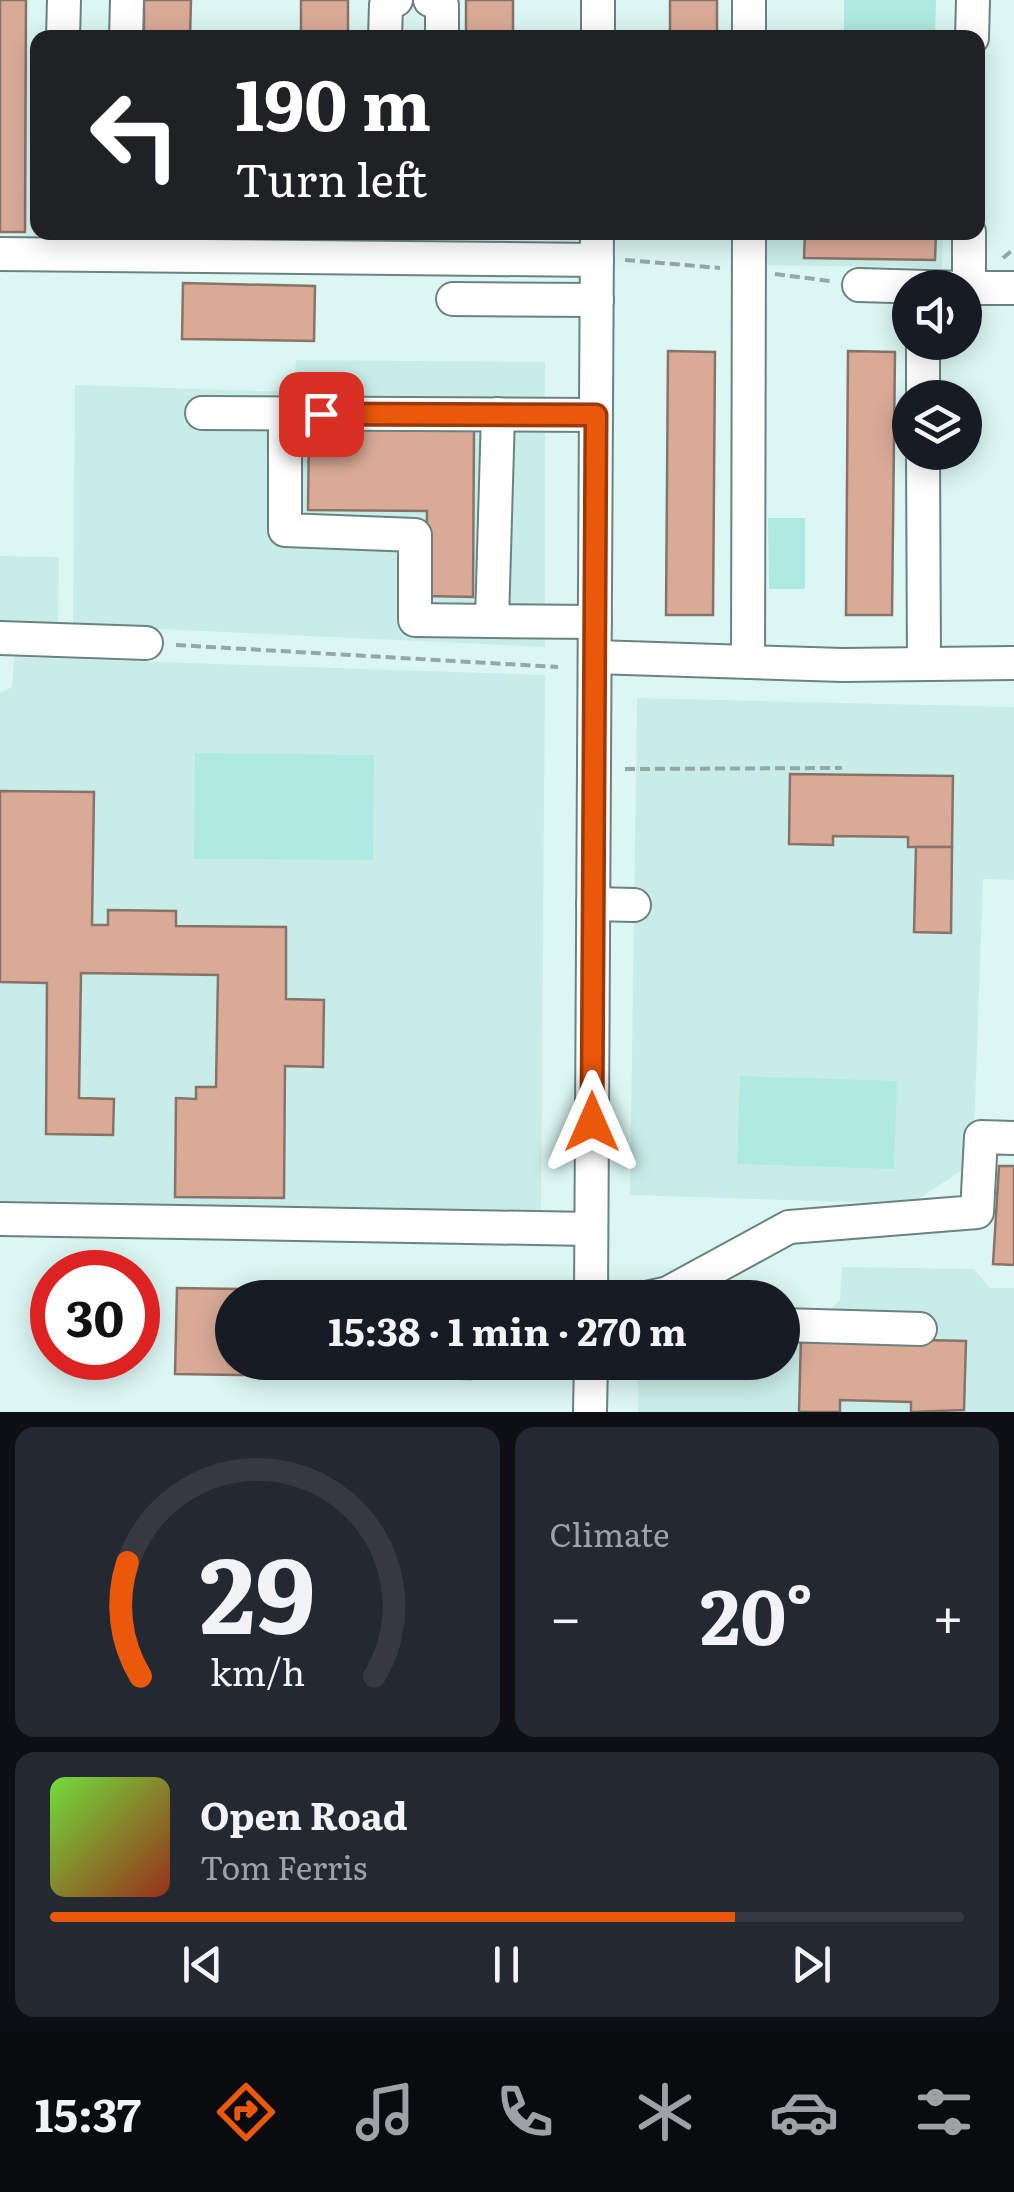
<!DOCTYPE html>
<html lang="en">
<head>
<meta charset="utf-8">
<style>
	body { margin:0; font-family:Literata,serif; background:#242831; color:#f1f3f6; height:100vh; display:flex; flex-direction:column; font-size:38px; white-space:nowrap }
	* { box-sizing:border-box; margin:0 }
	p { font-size:32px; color:#9ea1a6 }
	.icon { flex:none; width:55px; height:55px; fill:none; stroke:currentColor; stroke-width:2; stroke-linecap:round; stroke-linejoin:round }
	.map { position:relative; height:1412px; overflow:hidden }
	.side { display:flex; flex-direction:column; gap:15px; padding:15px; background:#0d0f14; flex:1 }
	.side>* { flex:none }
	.hud { position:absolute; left:30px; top:30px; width:955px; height:210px; border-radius:20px; box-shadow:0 5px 25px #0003; background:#202124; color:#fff; overflow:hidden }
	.buttons { position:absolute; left:892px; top:270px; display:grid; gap:20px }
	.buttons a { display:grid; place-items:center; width:90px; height:90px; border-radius:50%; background:#171b24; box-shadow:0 5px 25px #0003; font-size:50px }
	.speed { position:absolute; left:30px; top:1250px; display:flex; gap:20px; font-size:50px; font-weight:700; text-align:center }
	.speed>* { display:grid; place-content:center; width:130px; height:130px; border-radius:50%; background:#171b24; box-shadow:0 5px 25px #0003; line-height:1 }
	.speed .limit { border:15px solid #d22; background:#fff; color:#111 }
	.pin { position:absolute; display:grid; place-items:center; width:85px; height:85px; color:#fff; margin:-42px; border-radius:20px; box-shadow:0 5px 15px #0006 }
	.me { position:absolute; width:110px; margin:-55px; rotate:0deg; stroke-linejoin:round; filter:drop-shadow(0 0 8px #0008) }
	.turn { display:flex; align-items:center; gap:35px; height:210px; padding:0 40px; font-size:45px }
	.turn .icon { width:130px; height:130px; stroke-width:2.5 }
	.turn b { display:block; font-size:70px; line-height:85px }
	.big { font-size:75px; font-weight:700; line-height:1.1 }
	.side .tile { flex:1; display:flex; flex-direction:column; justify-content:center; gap:15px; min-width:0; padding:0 35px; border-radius:20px; background:#242831 }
	.side .dial { align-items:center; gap:0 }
	.dial svg { height:260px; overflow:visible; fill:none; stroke:#363941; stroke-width:7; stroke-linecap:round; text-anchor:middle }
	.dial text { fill:#f1f3f6; stroke:none }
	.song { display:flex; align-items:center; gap:30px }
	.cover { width:120px; height:120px; border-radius:15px; background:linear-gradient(135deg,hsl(100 70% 55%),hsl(10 70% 35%)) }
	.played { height:10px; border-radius:5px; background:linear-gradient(90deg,#ea580c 75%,#363941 75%) }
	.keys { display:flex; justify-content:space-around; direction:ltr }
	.heat { display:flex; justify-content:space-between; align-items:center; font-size:55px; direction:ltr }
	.side .tiles { flex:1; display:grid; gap:15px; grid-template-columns:1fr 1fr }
	.tile:last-child { grid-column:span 2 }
	.trip { position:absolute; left:215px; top:1280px; width:585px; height:100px; border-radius:50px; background:#171b24; box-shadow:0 5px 25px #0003; font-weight:700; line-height:100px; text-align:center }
	.dock { display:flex; height:160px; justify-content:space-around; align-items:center; background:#090b0e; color:#9ea1a6 }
	.dock .icon { width:70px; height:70px }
	.dock .selected { color:#ea580c }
	.dock b { font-size:45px; color:#f1f3f6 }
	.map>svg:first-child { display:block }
</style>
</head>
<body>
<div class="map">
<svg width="1014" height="1412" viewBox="0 0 1014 1412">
	<rect width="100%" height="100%" fill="#dcf7f3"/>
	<g fill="#c8ede8">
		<polygon points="763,233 943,233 942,268 763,265"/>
		<polygon points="296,360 545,362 545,647 73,625 75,385 294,392"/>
		<polygon points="0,556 59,557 58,630 0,629"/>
		<polygon points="14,657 545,675 541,1210 0,1206 0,693 12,687"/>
		<polygon points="637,698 1014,707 1014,880 983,879 973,1163 911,1204 630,1195"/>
		<polygon points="842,1267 974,1269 990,1288 1014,1288 1014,1412 638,1412 638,1363 782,1362 783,1308 830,1310 840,1300"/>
	</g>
	<g fill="#afeae2">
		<polygon points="844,0 936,0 935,37 844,37"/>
		<polygon points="768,518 805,518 805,589 769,589"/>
		<polygon points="195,753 374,755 373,860 194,859"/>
		<polygon points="740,1076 897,1081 894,1169 737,1164"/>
	</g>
	<g fill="#d9ab97" stroke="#88736b" stroke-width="2.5">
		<polygon points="0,0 26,0 25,232 0,232"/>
		<polygon points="144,0 191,0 190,38 144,38"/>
		<rect x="301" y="0" width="47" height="38"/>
		<rect x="466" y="0" width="47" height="38"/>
		<rect x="670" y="0" width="47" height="38"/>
		<polygon points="805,232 936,232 935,260 804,258"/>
		<polygon points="183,283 315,286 314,341 182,339"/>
		<polygon points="668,351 715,352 713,615 666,615"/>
		<polygon points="848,351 895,352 892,615 846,615"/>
		<polygon points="309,427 474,429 473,597 426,596 427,511 308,510"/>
		<polygon points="790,774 953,776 952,847 908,847 908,837 833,836 833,845 789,844"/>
		<polygon points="0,791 94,792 92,925 108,925 108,910 176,911 176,926 286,927 286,999 324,1000 323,1067 285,1066 284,1198 175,1197 176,1098 196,1099 196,1087 216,1087 218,975 81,973 79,1098 114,1099 113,1135 46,1134 47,983 0,982"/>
		<polygon points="916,847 952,847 951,933 914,932"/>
		<polygon points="999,1166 1014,1166 1014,1265 993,1264"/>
		<polygon points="177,1288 472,1293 472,1298 232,1298 232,1362 471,1362 471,1379 175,1374"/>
		<polygon points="801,1337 966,1341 964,1410 911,1412 911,1402 840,1400 840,1412 799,1412"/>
	</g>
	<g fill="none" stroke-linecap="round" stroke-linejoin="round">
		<defs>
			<g id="minor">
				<polyline points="430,0 442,5 442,38"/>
				<polyline points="63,38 64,0"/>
				<polyline points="126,38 127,0"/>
				<polyline points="385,38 386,5 396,0"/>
				<polyline points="598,38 598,0"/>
				<polyline points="749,38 749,0"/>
				<polyline points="972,38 973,0"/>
				<polyline points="0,254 597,260"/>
				<polyline points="859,285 962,288"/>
				<polyline points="965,288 1014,288"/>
				<polyline points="969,288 969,232"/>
				<polyline points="453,299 597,300"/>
				<polyline points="923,342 923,398"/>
				<polyline points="202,413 596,415"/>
				<polyline points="285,414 285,530 415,535 415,620 492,621 498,414"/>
				<polyline points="923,452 924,664"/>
				<polyline points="492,621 595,622"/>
				<polyline points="0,638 146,643"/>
				<polyline points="595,657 843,665 1014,663"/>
				<polyline points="748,662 749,232"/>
				<polyline points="593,904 634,905"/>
				<polyline points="0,1219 591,1229"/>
				<polyline points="591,1298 597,232"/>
				<polyline points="646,1298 668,1293 789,1227 977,1212 981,1137 1014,1138"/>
				<polyline points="782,1325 920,1329"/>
				<polyline points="590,1412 591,1362"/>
			</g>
		</defs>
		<use href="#minor" stroke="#6b8380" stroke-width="36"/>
		<g stroke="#94a9a6" stroke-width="4" stroke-dasharray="10 5" stroke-linecap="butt">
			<polyline points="1003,258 1014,249"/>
			<polyline points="625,260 720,268"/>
			<polyline points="775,274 830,281"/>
			<polyline points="176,645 558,667"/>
			<polyline points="625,769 842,768"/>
		</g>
		<use href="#minor" stroke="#fff" stroke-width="32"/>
	</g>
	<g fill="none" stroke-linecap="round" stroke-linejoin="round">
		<defs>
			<polyline id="route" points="321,414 596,415 592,1122"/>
		</defs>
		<use href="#route" stroke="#983908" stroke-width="25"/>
		<use href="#route" stroke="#ea580c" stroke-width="18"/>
	</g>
</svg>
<div class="buttons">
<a><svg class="icon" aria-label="sound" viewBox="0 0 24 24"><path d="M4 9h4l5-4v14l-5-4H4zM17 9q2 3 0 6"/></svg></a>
<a><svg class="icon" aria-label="layers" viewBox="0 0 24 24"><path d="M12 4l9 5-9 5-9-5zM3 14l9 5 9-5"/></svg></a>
</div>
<div class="speed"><div class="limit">30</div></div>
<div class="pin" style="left:321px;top:414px;background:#d93025"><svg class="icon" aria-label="arrive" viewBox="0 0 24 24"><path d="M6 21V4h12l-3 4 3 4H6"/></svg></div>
<svg class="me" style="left:592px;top:1122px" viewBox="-20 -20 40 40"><path d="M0-17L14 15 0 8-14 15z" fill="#ea580c" stroke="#fff" stroke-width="4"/></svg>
<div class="trip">15:38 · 1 min · 270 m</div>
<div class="hud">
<div class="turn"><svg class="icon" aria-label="left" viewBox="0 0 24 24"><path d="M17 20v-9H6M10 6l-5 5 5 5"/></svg><div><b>190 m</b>Turn left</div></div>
</div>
</div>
<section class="side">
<div class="tiles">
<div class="tile dial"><svg viewBox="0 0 100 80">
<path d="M14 69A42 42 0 1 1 86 69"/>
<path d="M14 69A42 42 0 0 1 10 34" stroke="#ea580c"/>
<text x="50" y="56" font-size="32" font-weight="700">29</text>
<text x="50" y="72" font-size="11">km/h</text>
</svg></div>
<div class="tile"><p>Climate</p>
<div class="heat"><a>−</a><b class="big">20°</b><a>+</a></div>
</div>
<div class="tile">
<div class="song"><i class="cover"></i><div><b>Open Road</b><p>Tom Ferris</p></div></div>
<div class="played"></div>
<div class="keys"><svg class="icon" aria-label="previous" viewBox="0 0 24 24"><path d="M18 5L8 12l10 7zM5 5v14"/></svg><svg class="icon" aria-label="pause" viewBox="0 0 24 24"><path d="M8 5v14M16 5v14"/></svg><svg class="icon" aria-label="next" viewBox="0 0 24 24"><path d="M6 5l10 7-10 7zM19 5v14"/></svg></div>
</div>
</div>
</section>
<nav class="dock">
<b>15:37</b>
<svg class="icon selected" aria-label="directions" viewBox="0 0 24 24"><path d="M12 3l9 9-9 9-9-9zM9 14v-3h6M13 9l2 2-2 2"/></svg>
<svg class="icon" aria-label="music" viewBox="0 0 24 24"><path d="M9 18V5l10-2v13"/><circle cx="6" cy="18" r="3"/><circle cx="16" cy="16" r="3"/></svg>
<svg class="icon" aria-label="phone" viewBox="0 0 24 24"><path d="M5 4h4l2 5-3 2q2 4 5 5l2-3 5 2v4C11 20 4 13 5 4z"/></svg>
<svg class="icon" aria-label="climate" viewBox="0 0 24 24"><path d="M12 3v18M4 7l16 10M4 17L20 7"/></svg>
<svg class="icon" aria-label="car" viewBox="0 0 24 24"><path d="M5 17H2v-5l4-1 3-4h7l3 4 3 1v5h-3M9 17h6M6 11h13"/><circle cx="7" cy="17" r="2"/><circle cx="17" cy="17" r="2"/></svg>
<svg class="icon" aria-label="filters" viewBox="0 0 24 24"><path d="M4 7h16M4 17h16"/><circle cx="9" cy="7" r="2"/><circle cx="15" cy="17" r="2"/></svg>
</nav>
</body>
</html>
